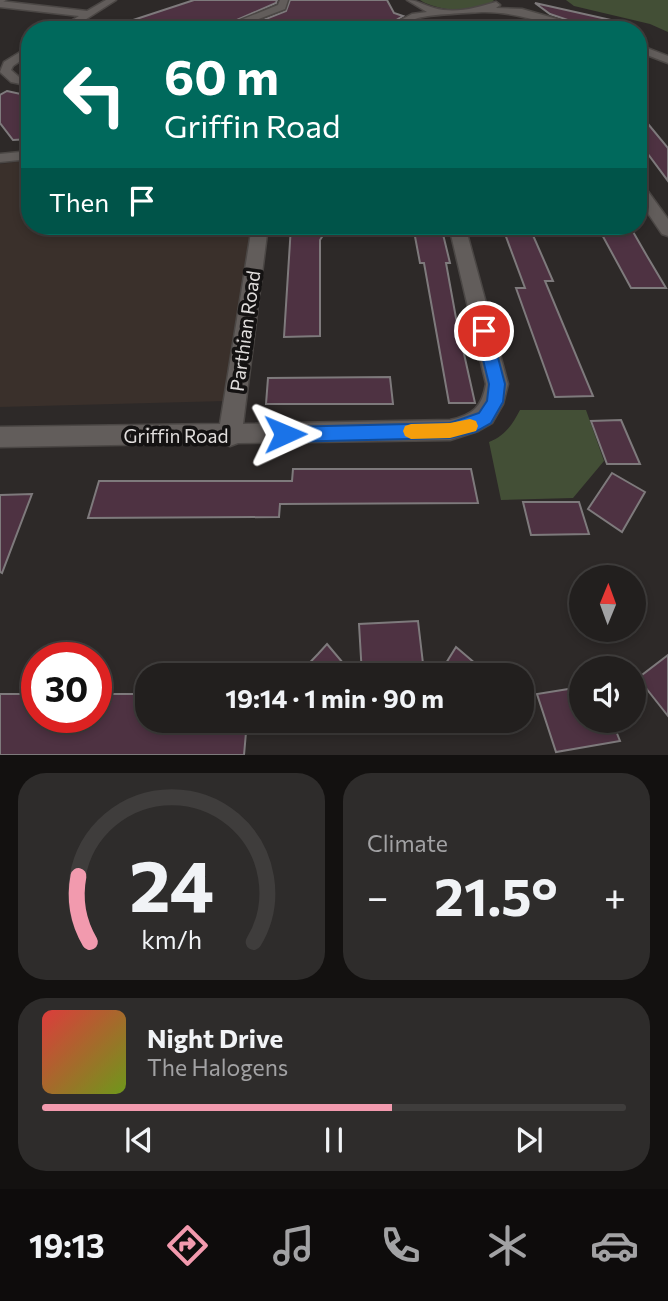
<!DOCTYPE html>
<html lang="en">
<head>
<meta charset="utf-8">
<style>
	body { margin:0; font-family:Commissioner,sans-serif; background:#2e2c2b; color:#f1f3f6; height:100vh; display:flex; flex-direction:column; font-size:26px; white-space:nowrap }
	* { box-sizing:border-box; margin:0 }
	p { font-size:23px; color:#a2a2a4 }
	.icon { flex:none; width:38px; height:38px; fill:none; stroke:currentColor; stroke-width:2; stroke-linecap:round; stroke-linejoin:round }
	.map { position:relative; height:755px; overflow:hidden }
	.sheet { display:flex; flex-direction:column; gap:18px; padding:18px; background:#131110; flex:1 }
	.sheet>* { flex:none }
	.banner { position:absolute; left:21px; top:21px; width:626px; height:214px; border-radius:28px; box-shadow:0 4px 10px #0003,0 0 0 2px #3f3d3c; background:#00695c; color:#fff; overflow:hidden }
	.needle { width:46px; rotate:1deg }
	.fabs { position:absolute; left:569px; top:565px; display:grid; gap:14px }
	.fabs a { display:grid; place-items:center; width:77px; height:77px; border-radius:50%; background:#221f1e; box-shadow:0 4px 10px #0003,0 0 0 2px #3f3d3c; font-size:35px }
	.speed { position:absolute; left:21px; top:642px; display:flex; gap:14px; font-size:35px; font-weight:700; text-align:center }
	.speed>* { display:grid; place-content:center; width:91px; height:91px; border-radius:50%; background:#221f1e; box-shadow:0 4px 10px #0003,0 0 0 2px #3f3d3c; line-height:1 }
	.speed .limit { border:10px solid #d22; background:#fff; color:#111 }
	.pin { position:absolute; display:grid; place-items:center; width:60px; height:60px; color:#fff; margin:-30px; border:4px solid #fff; border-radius:50%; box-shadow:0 2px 7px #0007 }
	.me { position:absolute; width:77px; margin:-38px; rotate:89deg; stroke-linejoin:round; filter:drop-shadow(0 0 5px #0008) }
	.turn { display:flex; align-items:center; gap:24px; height:147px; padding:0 28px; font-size:32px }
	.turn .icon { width:91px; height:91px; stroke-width:2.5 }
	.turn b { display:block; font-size:49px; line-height:60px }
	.then { display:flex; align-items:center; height:66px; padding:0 28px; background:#0003; gap:14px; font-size:26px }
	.big { font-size:52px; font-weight:700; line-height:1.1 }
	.sheet .card { flex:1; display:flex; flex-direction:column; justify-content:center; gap:10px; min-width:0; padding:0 24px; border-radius:28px; background:#2e2c2b }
	.sheet .dial { align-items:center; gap:0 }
	.dial svg { height:182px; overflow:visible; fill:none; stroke:#3f3d3c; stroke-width:7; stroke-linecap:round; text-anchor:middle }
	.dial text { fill:#f1f3f6; stroke:none }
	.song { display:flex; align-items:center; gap:21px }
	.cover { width:84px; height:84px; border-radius:10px; background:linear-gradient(135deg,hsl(0 70% 55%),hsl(80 70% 35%)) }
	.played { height:7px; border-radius:4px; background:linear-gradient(90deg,#f29aae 60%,#3f3d3c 60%) }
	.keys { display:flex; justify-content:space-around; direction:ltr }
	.heat { display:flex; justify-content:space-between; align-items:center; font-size:38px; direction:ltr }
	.sheet .tiles { flex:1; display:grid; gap:18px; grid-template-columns:1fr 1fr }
	.card:last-child { grid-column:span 2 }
	.trip { position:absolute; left:135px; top:663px; width:399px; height:70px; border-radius:28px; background:#221f1e; box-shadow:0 4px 10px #0003,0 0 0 2px #3f3d3c; font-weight:700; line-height:70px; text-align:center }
	.dock { display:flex; height:112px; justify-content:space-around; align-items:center; background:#0e0c0c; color:#a2a2a4 }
	.dock .icon { width:49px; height:49px }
	.dock .on { color:#f29aae }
	.dock b { font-size:32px; color:#f1f3f6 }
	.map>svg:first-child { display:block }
</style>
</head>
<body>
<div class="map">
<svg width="668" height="755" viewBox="0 0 668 755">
	<rect width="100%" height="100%" fill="#2d2928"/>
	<polygon fill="#3a302b" points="30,160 30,226 260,226 226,401 0,407 0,164"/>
	<g fill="#434f36">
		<path d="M420,0H494C482,16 435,11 420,0Z"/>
		<polygon points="566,0 668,0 668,32 650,24 574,6"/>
		<path d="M520,410H586L604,461L573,498L501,500L489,442C505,436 512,425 520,410Z"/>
	</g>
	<g fill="#4e3242" stroke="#7e7a7c" stroke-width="2">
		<polygon points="194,0 277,0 276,3 214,30 116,30 115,26"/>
		<polygon points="290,0 387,0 394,13 403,16 379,30 238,30 286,11"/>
		<polygon points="535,3 620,22 619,30 597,30 550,14"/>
		<polygon points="7,91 30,96 30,139 13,140 0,123 0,95"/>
		<polygon points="639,113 668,148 668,181 639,142"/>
		<polygon points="291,226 329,226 320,240 320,336 284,337"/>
		<polygon points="413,226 441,226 450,263 446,263 456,318 475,403 449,403 424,263 420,263"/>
		<polygon points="632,230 647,256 666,288 631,288 600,231"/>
		<polygon points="532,233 553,281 545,281 593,396 555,397 516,288 525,288 505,234"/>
		<polygon points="390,377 393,404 266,404 268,378"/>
		<polygon points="621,420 630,441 640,464 607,464 591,421"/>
		<polygon points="293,469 471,469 478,503 280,504 279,517 88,518 99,481 292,481"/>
		<polygon points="612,473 645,492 622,532 588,509"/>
		<polygon points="32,494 2,573 0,572 0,495"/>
		<polygon points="523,502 579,502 589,534 531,535"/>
		<polygon points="418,621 424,672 362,675 359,624"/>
		<polygon points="327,644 354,676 297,676 318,654"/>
		<polygon points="456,647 490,676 438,676"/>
		<polygon points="668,655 668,716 638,678"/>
		<polygon points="581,687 581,721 612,721 620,741 556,752 537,694"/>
		<polygon points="0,694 37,694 37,718 96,718 96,694 147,694 147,721 247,721 244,755 0,755"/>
	</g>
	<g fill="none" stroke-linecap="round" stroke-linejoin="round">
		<defs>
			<g id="street">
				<polygon points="106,0 116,0 69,30 57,30 79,16 0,7 0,1 87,11"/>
				<polygon points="280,0 288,0 285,9 230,30 216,30 278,5"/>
				<path d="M407,0C417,0 423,5 434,8C455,14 476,8 496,2L500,5L496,8L522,9L595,30C556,30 521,11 482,12C467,13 432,14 418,18C404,22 397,30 382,30L412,14L427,12Z"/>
				<polygon points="639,45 668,56 668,63 639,52"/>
				<polygon points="30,46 30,54 13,66 11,70 19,77 30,80 30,86 11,82 0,72 4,62"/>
				<polygon points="30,151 30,159 0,162 0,154"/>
				<polygon points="639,185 644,186 668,219 668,236 662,234 639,200"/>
				<path d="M252,226H268L243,424L450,420C473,415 482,407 486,384L449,226H465L508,384L503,404L492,423L478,431L450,440L238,443L230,446L223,443L0,447V427L220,424Z"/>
			</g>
			<polygon id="secondary" points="0,0 6,0 0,4"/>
		</defs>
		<use href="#street" stroke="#4b4745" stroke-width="3"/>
		<use href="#secondary" stroke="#4b4745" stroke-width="3"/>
		<use href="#street" fill="#625d5b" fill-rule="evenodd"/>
		<use href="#secondary" fill="#625d5b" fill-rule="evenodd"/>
	</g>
	<polygon fill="#1a73e8" stroke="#114b97" stroke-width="2" points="484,326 491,331 505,384 503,402 491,423 475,432 450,438 285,442 279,439 276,434 279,429 285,427 450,423 479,413 487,401 489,384 476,331"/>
	<polygon fill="#f59e0b" points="470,419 476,421 478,426 476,431 450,438 411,439 405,436 403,431 405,426 411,424 450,423"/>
	<g text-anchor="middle" stroke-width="7" stroke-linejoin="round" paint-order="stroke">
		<g font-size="19" fill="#e0dddc" stroke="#141212">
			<text transform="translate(245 331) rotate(-82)" y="7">Parthian Road</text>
			<text x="176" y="443">Griffin Road</text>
		</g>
	</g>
</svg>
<div class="fabs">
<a><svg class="needle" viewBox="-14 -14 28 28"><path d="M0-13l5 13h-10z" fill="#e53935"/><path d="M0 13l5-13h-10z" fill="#a2a2a4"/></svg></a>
<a><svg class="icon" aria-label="sound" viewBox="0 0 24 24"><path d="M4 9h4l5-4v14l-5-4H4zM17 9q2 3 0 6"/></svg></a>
</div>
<div class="speed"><div class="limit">30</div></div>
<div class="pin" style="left:484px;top:331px;background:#d93025"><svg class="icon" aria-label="arrive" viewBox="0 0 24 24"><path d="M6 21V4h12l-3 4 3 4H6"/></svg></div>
<svg class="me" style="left:285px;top:434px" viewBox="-20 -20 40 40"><path d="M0-17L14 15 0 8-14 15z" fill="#1a73e8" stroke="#fff" stroke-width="4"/></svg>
<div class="trip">19:14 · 1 min · 90 m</div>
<div class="banner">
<div class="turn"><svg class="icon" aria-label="left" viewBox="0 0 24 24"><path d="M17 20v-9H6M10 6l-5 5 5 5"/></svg><div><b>60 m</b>Griffin Road</div></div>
<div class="then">Then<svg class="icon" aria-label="arrive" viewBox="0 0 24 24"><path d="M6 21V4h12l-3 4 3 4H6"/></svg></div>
</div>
</div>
<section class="sheet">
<div class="tiles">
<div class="card dial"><svg viewBox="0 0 100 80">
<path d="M14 69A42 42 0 1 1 86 69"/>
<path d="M14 69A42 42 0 0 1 9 40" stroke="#f29aae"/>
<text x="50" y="56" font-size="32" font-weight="700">24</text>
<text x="50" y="72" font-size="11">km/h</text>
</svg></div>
<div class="card"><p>Climate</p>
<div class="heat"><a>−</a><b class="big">21.5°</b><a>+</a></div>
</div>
<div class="card">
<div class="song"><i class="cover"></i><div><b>Night Drive</b><p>The Halogens</p></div></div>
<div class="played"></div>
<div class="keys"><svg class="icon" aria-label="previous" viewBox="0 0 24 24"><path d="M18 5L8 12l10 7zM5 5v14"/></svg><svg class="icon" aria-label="pause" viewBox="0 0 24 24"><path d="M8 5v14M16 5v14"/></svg><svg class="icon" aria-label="next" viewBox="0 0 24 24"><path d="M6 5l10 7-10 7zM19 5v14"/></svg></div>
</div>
</div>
</section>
<nav class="dock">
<b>19:13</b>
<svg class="icon on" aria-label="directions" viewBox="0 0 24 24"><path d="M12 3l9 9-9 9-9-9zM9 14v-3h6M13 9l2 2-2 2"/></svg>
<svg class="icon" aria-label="music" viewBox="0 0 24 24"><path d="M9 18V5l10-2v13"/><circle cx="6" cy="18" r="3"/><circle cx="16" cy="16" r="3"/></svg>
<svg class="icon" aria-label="phone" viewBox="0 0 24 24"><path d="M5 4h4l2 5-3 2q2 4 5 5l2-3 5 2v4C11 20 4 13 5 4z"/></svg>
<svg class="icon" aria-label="climate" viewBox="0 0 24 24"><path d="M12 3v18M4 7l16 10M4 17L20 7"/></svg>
<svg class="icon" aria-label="car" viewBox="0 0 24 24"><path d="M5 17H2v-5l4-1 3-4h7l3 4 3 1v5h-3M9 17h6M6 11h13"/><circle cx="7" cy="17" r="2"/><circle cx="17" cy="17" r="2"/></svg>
</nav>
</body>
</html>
